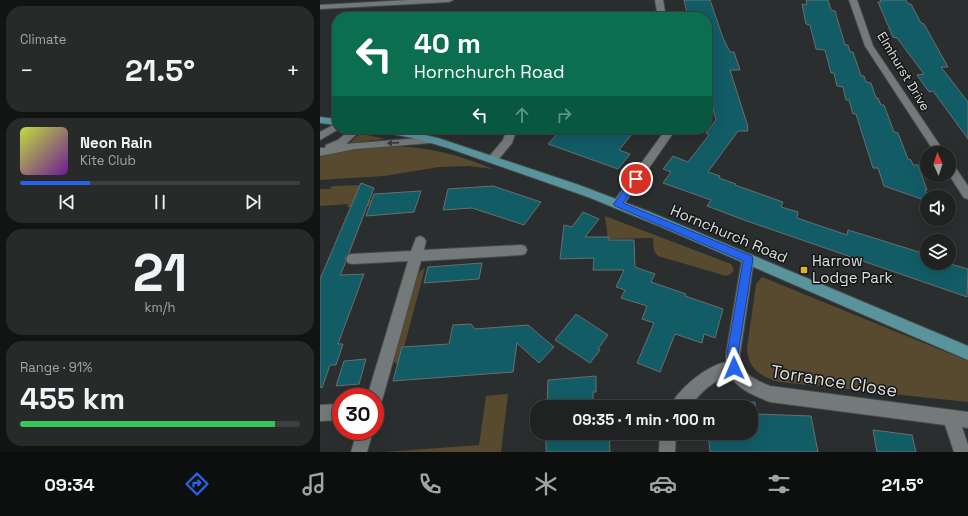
<!DOCTYPE html>
<html lang="en">
<head>
<meta charset="utf-8">
<style>
	body { margin:0; font-family:"Space Grotesk",sans-serif; background:#282a2a; color:#f1f3f6; height:100vh; display:flex; flex-direction:column; font-size:15px; white-space:nowrap }
	* { box-sizing:border-box; margin:0 }
	p { font-size:13px; color:#a2a4a5 }
	.icon { flex:none; width:22px; height:22px; fill:none; stroke:currentColor; stroke-width:2; stroke-linecap:round; stroke-linejoin:round }
	.map { position:relative; flex:1; overflow:hidden }
	.side { display:flex; flex-direction:column; gap:6px; padding:6px; background:#121313; width:320px }
	.side>* { flex:none }
	.top-card { position:absolute; left:12px; top:12px; width:380px; height:122px; border-radius:16px; box-shadow:0 4px 16px #0002,0 0 0 1px #3d3f40; background:#0b6e4f; color:#fff; overflow:hidden }
	.needle { width:26px; rotate:357deg }
	.fabs { position:absolute; left:600px; top:146px; display:grid; gap:8px }
	.fabs a { display:grid; place-items:center; width:36px; height:36px; border-radius:50%; background:#202222; box-shadow:0 4px 16px #0002,0 0 0 1px #3d3f40; font-size:20px }
	.speed { position:absolute; left:12px; top:388px; display:flex; gap:8px; font-size:20px; font-weight:700; text-align:center }
	.speed>* { display:grid; place-content:center; width:52px; height:52px; border-radius:50%; background:#202222; box-shadow:0 4px 16px #0002,0 0 0 1px #3d3f40; line-height:1 }
	.speed .limit { border:6px solid #d22; background:#fff; color:#111 }
	.pin { position:absolute; display:grid; place-items:center; width:34px; height:34px; color:#fff; margin:-17px; border:2px solid #fff; border-radius:50%; box-shadow:0 1px 4px #0007 }
	.me { position:absolute; width:44px; margin:-22px; rotate:359deg; stroke-linejoin:round; filter:drop-shadow(0 0 3px #0008) }
	.turn { display:flex; align-items:center; gap:14px; height:84px; padding:0 16px; font-size:18px }
	.turn .icon { width:52px; height:52px; stroke-width:2.5 }
	.turn b { display:block; font-size:28px; line-height:34px }
	.lanes { display:flex; align-items:center; height:38px; padding:0 16px; background:#0003; justify-content:center; gap:20px; direction:ltr }
	.lanes .off { opacity:.35 }
	.big { font-size:30px; font-weight:600; line-height:1.1 }
	.side .card { flex:1; display:flex; flex-direction:column; justify-content:center; gap:6px; min-width:0; padding:0 14px; border-radius:16px; background:#282a2a }
	.side .dial { align-items:center; gap:0 }
	.dial b { font-size:52px; line-height:1 }
	.song { display:flex; align-items:center; gap:12px }
	.cover { width:48px; height:48px; border-radius:6px; background:linear-gradient(135deg,hsl(70 70% 55%),hsl(280 70% 35%)) }
	.played { height:4px; border-radius:2px; background:linear-gradient(90deg,#2563eb 25%,#3d3f40 25%) }
	.keys { display:flex; justify-content:space-around; direction:ltr }
	.heat { display:flex; justify-content:space-between; align-items:center; font-size:22px; direction:ltr }
	.charge { height:6px; border-radius:3px; background:linear-gradient(90deg,#34c759 91%,#3d3f40 0) }
	.trip { position:absolute; left:210px; top:400px; width:228px; height:40px; border-radius:16px; background:#202222; box-shadow:0 4px 16px #0002,0 0 0 1px #3d3f40; font-weight:600; line-height:40px; text-align:center }
	.tabs { display:flex; height:64px; justify-content:space-around; align-items:center; background:#0d0e0e; color:#a2a4a5 }
	.tabs .icon { width:28px; height:28px }
	.tabs .active { color:#2563eb }
	.tabs b { font-size:18px; color:#f1f3f6 }
	main { display:flex; flex:1; min-height:0 }
	.map>svg:first-child { display:block }
</style>
</head>
<body>
<main>
<section class="side">
<div class="card"><p>Climate</p>
<div class="heat"><a>−</a><b class="big">21.5°</b><a>+</a></div>
</div>
<div class="card">
<div class="song"><i class="cover"></i><div><b>Neon Rain</b><p>Kite Club</p></div></div>
<div class="played"></div>
<div class="keys"><svg class="icon" aria-label="previous" viewBox="0 0 24 24"><path d="M18 5L8 12l10 7zM5 5v14"/></svg><svg class="icon" aria-label="pause" viewBox="0 0 24 24"><path d="M8 5v14M16 5v14"/></svg><svg class="icon" aria-label="next" viewBox="0 0 24 24"><path d="M6 5l10 7-10 7zM19 5v14"/></svg></div>
</div>
<div class="card dial"><b>21</b><p>km/h</p></div>
<div class="card"><p>Range · 91%</p><b class="big">455 km</b><div class="charge"></div></div>
</section>
<div class="map">
<svg width="648" height="452" viewBox="0 0 648 452">
	<rect width="100%" height="100%" fill="#2a2e2e"/>
	<g fill="#574a2e">
		<polygon points="42,134 62,138 64,139 30,143 37,136"/>
		<path d="M73,146C109,147 140,155 173,169L149,166L119,167L64,176L0,180V157L24,151Z"/>
		<polygon points="45,185 38,201 51,200 49,206 27,207 28,204 0,206 0,189 10,189 12,186"/>
		<polygon points="285,216 411,264 414,270 411,274 406,276 338,256 334,251 333,238 288,239"/>
		<polygon points="105,268 79,366 73,361 97,276 100,271"/>
		<path d="M442,277L648,361V402L460,382C441,377 428,369 427,348L436,284Z"/>
		<polygon points="188,394 181,452 64,452 159,445 166,396"/>
	</g>
	<g fill="#125c66" stroke="#696e6f">
		<polygon points="364,0 390,0 403,38 410,52 414,52 420,70 410,70 428,127 427,127 428,131 418,131 388,172 400,176 399,178 416,184 415,185 463,202 461,207 478,212 477,218 527,235 528,230 599,252 599,254 607,257 607,263 627,263 648,269 647,297 424,220 387,206 391,200 343,183 351,172 343,169 353,156 368,162 389,135 386,133 396,120 389,95 387,95 387,17 368,17"/>
		<polygon points="486,0 508,0 511,10 515,11 525,45 528,45 530,52 533,52 541,76 544,76 546,82 551,83 556,98 558,98 561,105 564,105 574,132 578,133 588,159 591,160 593,165 598,165 607,190 605,190 608,197 607,201 564,186 558,168 553,168 536,114 533,114 529,100 526,100 523,87 517,86 514,73 511,73 505,50 496,49 490,25 486,24 482,4 487,5"/>
		<polygon points="560,0 586,0 588,4 591,4 601,23 604,24 628,67 621,67 648,102 648,139 613,91 609,92 597,75 604,74 577,38 573,37 558,2 561,2"/>
		<polygon points="242,129 316,129 299,150 310,154 298,169 228,144"/>
		<polygon points="41,183 54,188 29,253 25,258 26,262 20,275 44,274 18,344 23,344 16,365 10,365 2,388 0,387 0,279"/>
		<polygon points="173,186 221,202 204,225 152,208 123,210 128,189"/>
		<polygon points="101,191 94,212 46,216 54,194"/>
		<polygon points="263,212 279,219 265,237 289,237 289,240 314,240 315,267 335,274 331,282 366,294 365,296 403,309 395,338 384,334 382,343 355,334 340,372 317,363 334,323 322,319 327,306 301,298 305,290 296,287 304,270 273,270 274,258 240,259 244,225 252,227"/>
		<polygon points="162,263 159,279 104,283 108,267"/>
		<polygon points="256,314 288,335 278,349 280,350 270,363 235,340"/>
		<polygon points="151,324 155,329 208,325 234,347 219,363 197,343 193,372 73,381 82,347 129,344 133,325"/>
		<polygon points="46,359 39,384 16,386 24,361"/>
		<polygon points="276,376 276,392 273,392 273,407 227,407 228,380"/>
		<polygon points="386,401 435,402 436,414 491,416 498,452 390,452 388,433 431,433 431,407 387,407"/>
		<polygon points="553,430 592,435 596,452 557,452"/>
		<polygon points="226,433 289,433 290,452 226,452"/>
	</g>
	<g fill="none" stroke-linecap="round" stroke-linejoin="round">
		<defs>
			<g id="street">
				<polygon points="89,0 133,0 129,2 0,9 0,5"/>
				<polygon points="335,0 343,0 346,17 338,17"/>
				<polygon points="529,0 537,0 553,46 625,153 615,153 545,46"/>
				<polygon points="17,123 17,129 19,129 0,140 0,132"/>
				<polygon points="31,129 42,129 26,144 111,137 116,140 111,143 35,149 0,156 0,148 5,148 6,145 18,140"/>
				<polygon points="187,129 197,129 192,143 177,161 169,161 168,158 183,140"/>
				<polygon points="346,129 356,129 302,207 298,208 294,207 292,204 294,201"/>
				<polygon points="629,163 633,164 648,186 648,199 644,198 629,175"/>
				<polygon points="100,236 104,238 106,241 104,250 201,245 205,246 207,250 205,254 201,255 101,261 63,397 61,403 55,405 55,397 47,397 88,261 32,264 28,263 26,259 28,255 32,254 91,251 96,238"/>
				<path d="M428,254L432,255L434,259L420,354C421,374 433,379 450,386L648,412V428L642,427L648,445V452H634L625,425L450,402C435,396 419,390 410,376C392,380 381,393 369,407H350C358,389 386,366 406,362V354L422,259L424,255Z"/>
				<polygon points="21,404 21,420 0,421 0,405"/>
				<polygon points="37,431 53,431 47,452 31,452"/>
				<polygon points="340,433 356,433 355,452 339,452"/>
			</g>
			<g id="primary">
				<polygon points="0,117 17,119 17,125 0,123"/>
				<polygon points="56,129 80,129 118,138 259,185 330,212 648,346 648,360 339,226 268,197 128,148 97,139 58,131"/>
			</g>
		</defs>
		<use href="#street" stroke="#474b4b" stroke-width="2"/>
		<use href="#primary" stroke="#474b4b" stroke-width="2"/>
		<use href="#street" fill="#747979" fill-rule="evenodd"/>
		<use href="#primary" fill="#59949d" fill-rule="evenodd"/>
	</g>
	<defs><path id="oneway-solid" d="M-6-.8H1V-3.2L6.5 0L1 3.2V.8H-6Z"/></defs>
	<use fill="#363939" href="#oneway-solid" transform="translate(73 143) rotate(176)"/>
	<polygon fill="#2563eb" stroke="#184099" points="316,176 320,179 303,203 432,256 433,259 418,354 420,368 418,372 414,373 410,372 407,354 423,261 295,206 293,204 295,202 313,177"/>
	<rect fill="#dfb034" stroke="#141616" stroke-width="1.5" x="480" y="266" width="8" height="8" rx="2"/>
	<g text-anchor="middle" stroke-width="3" stroke-linejoin="round" paint-order="stroke">
		<g font-size="13" fill="#dde0e0" stroke="#141616">
			<text transform="translate(584 71) rotate(59)" y="5">Elmhurst Drive</text>
		</g>
		<g font-size="15" fill="#dde0e0" stroke="#141616">
			<text transform="translate(409 234) rotate(23)" y="5">Hornchurch Road</text>
		</g>
		<g font-size="15" fill="#dde0e0" stroke="#141616" text-anchor="start">
			<text x="492" y="266">Harrow<tspan x="492" dy="17">Lodge Park</tspan></text>
		</g>
		<g font-size="18" fill="#dde0e0" stroke="#141616">
			<text transform="translate(514 381) rotate(9)" y="6">Torrance Close</text>
		</g>
	</g>
</svg>
<div class="fabs">
<a><svg class="needle" viewBox="-14 -14 28 28"><path d="M0-13l5 13h-10z" fill="#e53935"/><path d="M0 13l5-13h-10z" fill="#a2a4a5"/></svg></a>
<a><svg class="icon" aria-label="sound" viewBox="0 0 24 24"><path d="M4 9h4l5-4v14l-5-4H4zM17 9q2 3 0 6"/></svg></a>
<a><svg class="icon" aria-label="layers" viewBox="0 0 24 24"><path d="M12 4l9 5-9 5-9-5zM3 14l9 5 9-5"/></svg></a>
</div>
<div class="speed"><div class="limit">30</div></div>
<div class="pin" style="left:316px;top:179px;background:#d93025"><svg class="icon" aria-label="arrive" viewBox="0 0 24 24"><path d="M6 21V4h12l-3 4 3 4H6"/></svg></div>
<svg class="me" style="left:414px;top:368px" viewBox="-20 -20 40 40"><path d="M0-17L14 15 0 8-14 15z" fill="#2563eb" stroke="#fff" stroke-width="4"/></svg>
<div class="trip">09:35 · 1 min · 100 m</div>
<div class="top-card">
<div class="turn"><svg class="icon" aria-label="left" viewBox="0 0 24 24"><path d="M17 20v-9H6M10 6l-5 5 5 5"/></svg><div><b>40 m</b>Hornchurch Road</div></div>
<div class="lanes"><svg class="icon" aria-label="left" viewBox="0 0 24 24"><path d="M17 20v-9H6M10 6l-5 5 5 5"/></svg><svg class="icon off" aria-label="ahead" viewBox="0 0 24 24"><path d="M12 20V5M6 11l6-6 6 6"/></svg><svg class="icon off" aria-label="right" viewBox="0 0 24 24"><path d="M7 20v-9h11M14 6l5 5-5 5"/></svg></div>
</div>
</div>
</main>
<nav class="tabs">
<b>09:34</b>
<svg class="icon active" aria-label="directions" viewBox="0 0 24 24"><path d="M12 3l9 9-9 9-9-9zM9 14v-3h6M13 9l2 2-2 2"/></svg>
<svg class="icon" aria-label="music" viewBox="0 0 24 24"><path d="M9 18V5l10-2v13"/><circle cx="6" cy="18" r="3"/><circle cx="16" cy="16" r="3"/></svg>
<svg class="icon" aria-label="phone" viewBox="0 0 24 24"><path d="M5 4h4l2 5-3 2q2 4 5 5l2-3 5 2v4C11 20 4 13 5 4z"/></svg>
<svg class="icon" aria-label="climate" viewBox="0 0 24 24"><path d="M12 3v18M4 7l16 10M4 17L20 7"/></svg>
<svg class="icon" aria-label="car" viewBox="0 0 24 24"><path d="M5 17H2v-5l4-1 3-4h7l3 4 3 1v5h-3M9 17h6M6 11h13"/><circle cx="7" cy="17" r="2"/><circle cx="17" cy="17" r="2"/></svg>
<svg class="icon" aria-label="filters" viewBox="0 0 24 24"><path d="M4 7h16M4 17h16"/><circle cx="9" cy="7" r="2"/><circle cx="15" cy="17" r="2"/></svg>
<b>21.5°</b>
</nav>
</body>
</html>
